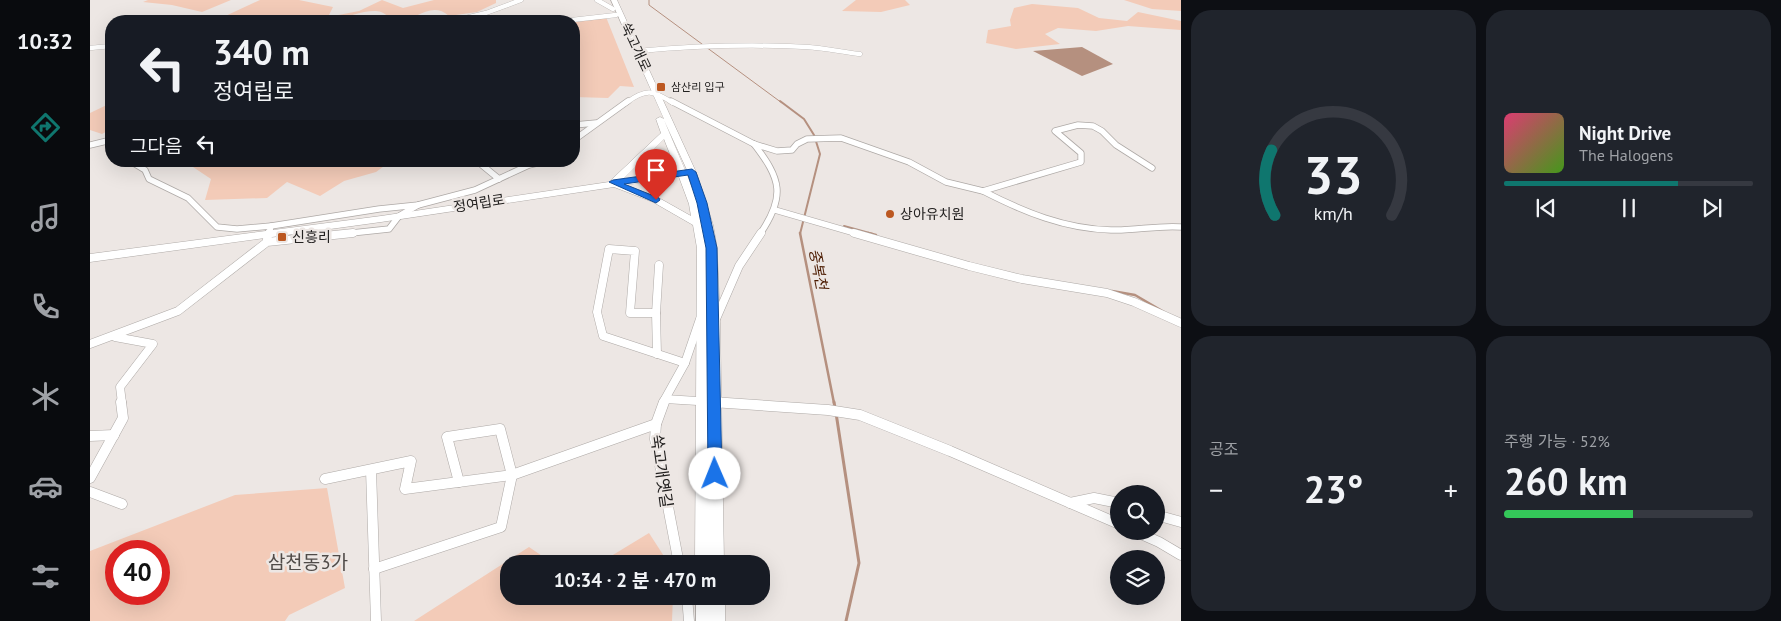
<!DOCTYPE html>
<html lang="ko">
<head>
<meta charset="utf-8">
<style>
	body { margin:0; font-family:"PT Sans","Noto Sans KR",sans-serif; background:#20242c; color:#f1f3f6; height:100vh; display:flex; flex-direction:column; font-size:19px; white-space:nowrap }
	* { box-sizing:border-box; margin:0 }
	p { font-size:16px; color:#9ea1a6 }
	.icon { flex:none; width:28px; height:28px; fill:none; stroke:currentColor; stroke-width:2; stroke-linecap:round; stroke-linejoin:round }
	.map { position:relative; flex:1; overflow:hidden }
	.side { display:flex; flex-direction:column; gap:10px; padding:10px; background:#0d0f14; width:600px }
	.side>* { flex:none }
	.guide { position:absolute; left:15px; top:15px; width:475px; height:152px; border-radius:20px; box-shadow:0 5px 20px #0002; background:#171b24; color:#f1f3f6; overflow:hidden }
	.controls { position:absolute; left:1020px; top:485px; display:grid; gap:10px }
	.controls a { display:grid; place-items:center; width:55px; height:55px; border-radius:50%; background:#171b24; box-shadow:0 5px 20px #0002; font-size:25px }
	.speed { position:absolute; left:15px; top:540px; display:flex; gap:10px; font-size:25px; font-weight:700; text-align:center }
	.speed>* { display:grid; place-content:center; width:65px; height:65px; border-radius:50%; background:#171b24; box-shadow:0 5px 20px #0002; line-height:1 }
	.speed .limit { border:8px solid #d22; background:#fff; color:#111 }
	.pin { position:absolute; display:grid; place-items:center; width:42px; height:42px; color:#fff; margin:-51px -21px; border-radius:50% 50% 50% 0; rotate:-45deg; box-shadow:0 0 5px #0007 }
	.pin .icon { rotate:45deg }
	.me { position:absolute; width:55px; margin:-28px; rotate:359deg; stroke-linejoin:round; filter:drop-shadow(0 0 4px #0008) }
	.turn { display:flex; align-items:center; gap:18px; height:105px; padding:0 25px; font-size:22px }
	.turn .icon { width:65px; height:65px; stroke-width:2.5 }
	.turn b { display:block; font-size:35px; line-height:42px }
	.then { display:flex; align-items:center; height:48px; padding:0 25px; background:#0003; gap:10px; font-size:19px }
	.big { font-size:38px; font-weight:700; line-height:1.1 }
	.side .card { flex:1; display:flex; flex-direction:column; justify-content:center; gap:8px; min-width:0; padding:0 18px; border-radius:20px; background:#20242c }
	.side .dial { align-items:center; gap:0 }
	.dial svg { height:130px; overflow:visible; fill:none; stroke:#363941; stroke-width:7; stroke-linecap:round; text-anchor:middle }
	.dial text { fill:#f1f3f6; stroke:none }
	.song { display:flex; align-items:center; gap:15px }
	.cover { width:60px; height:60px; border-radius:8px; background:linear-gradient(135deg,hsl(340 70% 55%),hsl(100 70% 35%)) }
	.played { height:5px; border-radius:2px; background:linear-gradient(90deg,#0f766e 70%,#363941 70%) }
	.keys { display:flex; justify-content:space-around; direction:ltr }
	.heat { display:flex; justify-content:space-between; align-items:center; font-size:28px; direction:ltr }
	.charge { height:8px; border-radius:4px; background:linear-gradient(90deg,#34c759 52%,#363941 0) }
	.side .tiles { flex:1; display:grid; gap:10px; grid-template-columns:repeat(2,1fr) }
	.trip { position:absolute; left:410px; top:555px; width:270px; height:50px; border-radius:20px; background:#171b24; box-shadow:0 5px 20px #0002; font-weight:700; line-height:50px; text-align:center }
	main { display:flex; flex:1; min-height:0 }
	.tab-bar { display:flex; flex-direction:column; width:90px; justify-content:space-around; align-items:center; background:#090b0e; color:#9ea1a6 }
	.tab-bar .icon { width:35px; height:35px }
	.tab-bar .current { color:#0f766e }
	.tab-bar b { font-size:22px; color:#f1f3f6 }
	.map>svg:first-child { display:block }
</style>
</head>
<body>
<main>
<nav class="tab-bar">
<b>10:32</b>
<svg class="icon current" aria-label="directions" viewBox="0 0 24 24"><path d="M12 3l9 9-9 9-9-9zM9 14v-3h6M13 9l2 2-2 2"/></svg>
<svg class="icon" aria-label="music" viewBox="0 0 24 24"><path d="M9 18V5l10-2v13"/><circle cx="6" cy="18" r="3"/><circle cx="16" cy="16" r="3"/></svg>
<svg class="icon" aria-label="phone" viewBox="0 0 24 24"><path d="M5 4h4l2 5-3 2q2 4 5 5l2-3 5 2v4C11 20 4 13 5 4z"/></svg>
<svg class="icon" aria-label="climate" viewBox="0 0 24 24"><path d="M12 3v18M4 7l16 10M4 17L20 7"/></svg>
<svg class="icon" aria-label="car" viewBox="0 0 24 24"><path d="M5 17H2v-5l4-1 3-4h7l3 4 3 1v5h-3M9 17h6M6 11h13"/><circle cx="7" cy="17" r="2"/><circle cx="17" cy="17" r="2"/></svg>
<svg class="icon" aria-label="filters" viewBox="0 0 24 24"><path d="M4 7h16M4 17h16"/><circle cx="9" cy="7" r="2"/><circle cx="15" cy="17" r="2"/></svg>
</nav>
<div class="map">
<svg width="1091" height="621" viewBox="0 0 1091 621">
	<rect width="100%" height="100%" fill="#ede7e4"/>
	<g fill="#f3cbb8" fill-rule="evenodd">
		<polygon points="58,0 141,0 112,12 82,5 53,2"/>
		<path d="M170,0H209L243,7L238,17L269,11L292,0L313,8L344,0H406V3L387,12L359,16C341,0 326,21 308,21C301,21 297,14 291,12C280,8 256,17 245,21L237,17C204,28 165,20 131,18Z"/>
		<polygon points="766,0 815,0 820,5 791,12 752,11"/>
		<polygon points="1034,0 1091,0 1091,11 1062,9"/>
		<polygon points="942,4 988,8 1009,18 1037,21 1048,12 1091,21 1091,30 1038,26 1006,31 968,28 955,34 970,44 926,49 896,43 898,30 921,26 920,20 924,8"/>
		<polygon points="516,17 544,87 530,86 518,98 484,97 484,22"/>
		<polygon points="21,103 21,129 12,134 0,130 0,113"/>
		<polygon points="105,161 301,161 286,172 254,181 230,196 197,182 177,198 115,200 121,179 100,165"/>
		<path d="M237,488L255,588L199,615L195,621H0V551L145,495ZM26,551H69V594H26Z"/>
		<polygon points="559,533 579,564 508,564"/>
		<polygon points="439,547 464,564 419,564 419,596 583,596 582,621 324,621"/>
	</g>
	<polygon fill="#b5907f" points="992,47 1023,64 992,76 943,51"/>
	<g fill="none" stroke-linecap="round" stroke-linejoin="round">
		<polyline stroke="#b5907f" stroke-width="1" points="559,0 559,5 692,103"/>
		<g stroke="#b5907f" stroke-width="2">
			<polyline points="690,101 714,119 724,135 730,154 710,234"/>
			<polyline points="754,226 783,234"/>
		</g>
		<g stroke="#b5907f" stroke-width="2.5">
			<polyline points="710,233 744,403"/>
			<polyline points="778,233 786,235"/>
			<polyline points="1022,291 1045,295 1074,312"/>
		</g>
		<g stroke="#b5907f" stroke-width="3">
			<polyline points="744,402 745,408"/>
			<polyline points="746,413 769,563 756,621"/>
		</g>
		<defs>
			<g id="street-far3">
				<polyline points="507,0 523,9"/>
				<polyline points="363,21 396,13 431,0"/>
				<polyline points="473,21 526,15"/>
				<polyline points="0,48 21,46"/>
				<path d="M548,51C603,46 661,44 717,47C734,48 752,52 770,54"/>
				<path d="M536,103C556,88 563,90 583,103"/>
			</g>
			<g id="street-far2">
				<polyline points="581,101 664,144 687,151 702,150 707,144 717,139 751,138 819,162 856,182 893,191 991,162 991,153 965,131 988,125 1003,126 1012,131 1026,145 1062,168"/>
				<polyline points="484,125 506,123"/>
				<polyline points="484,140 538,101"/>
				<path d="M664,144C691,179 696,196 670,234"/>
				<polyline points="0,145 21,140"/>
				<polyline points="40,161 55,170 59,179 98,198 127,227 147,229 181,226"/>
				<polyline points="387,161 409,179"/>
				<path d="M893,191C934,212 975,229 1021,230C1045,231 1068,225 1091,227"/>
				<polyline points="685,210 768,234"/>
				<polyline points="179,234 181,226 289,209 328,205 385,190 439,165 456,161"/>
				<polyline points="252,234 299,229 309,216 328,205"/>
			</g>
			<g id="street-far1">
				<polyline points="764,233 879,266 932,279 1017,293 1044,302 1091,323"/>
				<polyline points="177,239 179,233"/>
				<polyline points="566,313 540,313 545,251 519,249 507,312 513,336 595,363"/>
				<polyline points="626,319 649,266 671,233"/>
				<polyline points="25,337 63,344 30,387 32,403"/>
				<polyline points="0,344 88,311 177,242 263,233"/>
				<polyline points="567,354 566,313 569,265"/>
				<polyline points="575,399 595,363 610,319"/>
				<polyline points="573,403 575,399 640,403"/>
			</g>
			<g id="street">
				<polyline points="574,402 566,424 565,439 589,564"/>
				<polyline points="622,402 738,410 770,415 860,451 1029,524"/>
				<polyline points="0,436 24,435"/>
				<polyline points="281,470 286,621"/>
				<polyline points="0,478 33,418 31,402"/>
				<polyline points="235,479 321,461 315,489 422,475 566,424"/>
				<polyline points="0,492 32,504"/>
				<polyline points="980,503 1004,498 1029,503"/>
				<polyline points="1066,515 1091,522"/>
				<polyline points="1044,531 1069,542 1091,555"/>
				<polyline points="284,569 411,527 422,475 410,429 357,437 369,482"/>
				<polyline points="597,596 599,621"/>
			</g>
			<g id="secondary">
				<path d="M521,0H527L606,172L623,225L627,248L630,323L634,564H605L607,248L603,225L563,202L524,187L291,222L0,262V254L291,216L519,182L571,133L566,119L570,117L574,119ZM574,120L597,170H595ZM574,139L587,172L532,180ZM597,175H598L602,188ZM589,177L599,204L601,216L569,198L536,185Z"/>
				<rect x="606" y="596" width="29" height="25"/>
			</g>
		</defs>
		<use href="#street-far3" stroke="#aea9a6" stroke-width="5"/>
		<use href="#street-far2" stroke="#aea9a6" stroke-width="7"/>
		<use href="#street-far1" stroke="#aea9a6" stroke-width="9"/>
		<use href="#street" stroke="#aea9a6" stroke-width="11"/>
		<use href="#secondary" stroke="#aea9a6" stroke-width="1"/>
		<use href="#street-far3" stroke="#fff" stroke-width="4.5"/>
		<use href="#street-far2" stroke="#fff" stroke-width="5.5"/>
		<use href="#street-far1" stroke="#fff" stroke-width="8"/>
		<use href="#street" stroke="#fff" stroke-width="10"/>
		<use href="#secondary" fill="#fff" fill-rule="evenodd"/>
	</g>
	<polygon fill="#1a73e8" stroke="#114b97" points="602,169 606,172 617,203 627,248 632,474 630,479 625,481 620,479 618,474 616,248 607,203 598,175 534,184 569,198 570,200 566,203 519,182 523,180"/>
	<g fill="#bc5821" stroke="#ede7e4" stroke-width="2">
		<rect x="566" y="82" width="10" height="10" rx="2.5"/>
		<circle cx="800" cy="214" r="5"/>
		<rect x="187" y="232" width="10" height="10" rx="2.5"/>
	</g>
	<g text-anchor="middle" stroke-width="5" stroke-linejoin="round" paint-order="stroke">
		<g font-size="11" fill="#232120" stroke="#ede7e4" text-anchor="start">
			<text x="581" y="91">삼산리 입구</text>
		</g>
		<g font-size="14" fill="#232120" stroke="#ede7e4">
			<text transform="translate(546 47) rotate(65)" y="5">쑥고개로</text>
			<text transform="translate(389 203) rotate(-9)" y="5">정여립로</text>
		</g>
		<g font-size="14" fill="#232120" stroke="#ede7e4" text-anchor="start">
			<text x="810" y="219">상아유치원</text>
			<text x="202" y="242">신흥리</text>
		</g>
		<g font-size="15" font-style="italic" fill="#4c1b00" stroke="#ede7e4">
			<text transform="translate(728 269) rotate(79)" y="5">중복천</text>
		</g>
		<g font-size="16" fill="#232120" stroke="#ede7e4">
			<text transform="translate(572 471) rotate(82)" y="6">쑥고개옛길</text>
		</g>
		<g font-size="19" fill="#504b48" stroke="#ede7e4">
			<text x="218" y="569">삼천동3가</text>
		</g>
	</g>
</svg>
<div class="controls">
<a><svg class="icon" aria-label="search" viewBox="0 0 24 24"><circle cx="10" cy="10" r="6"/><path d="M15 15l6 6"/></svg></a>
<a><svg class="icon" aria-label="layers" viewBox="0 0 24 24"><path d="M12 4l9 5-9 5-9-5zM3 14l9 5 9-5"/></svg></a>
</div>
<div class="speed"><div class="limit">40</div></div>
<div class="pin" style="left:566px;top:200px;background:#d93025"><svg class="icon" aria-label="arrive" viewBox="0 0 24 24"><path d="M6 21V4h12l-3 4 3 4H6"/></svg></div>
<svg class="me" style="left:625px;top:474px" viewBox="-20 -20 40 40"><circle r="19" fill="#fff"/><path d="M0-13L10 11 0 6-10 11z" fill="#1a73e8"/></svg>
<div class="trip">10:34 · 2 분 · 470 m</div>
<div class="guide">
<div class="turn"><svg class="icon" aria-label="left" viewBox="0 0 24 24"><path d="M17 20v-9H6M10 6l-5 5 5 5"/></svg><div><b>340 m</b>정여립로</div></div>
<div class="then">그다음<svg class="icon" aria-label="left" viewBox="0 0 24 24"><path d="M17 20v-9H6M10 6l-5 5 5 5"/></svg></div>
</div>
</div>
<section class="side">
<div class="tiles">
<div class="card dial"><svg viewBox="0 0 100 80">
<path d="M14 69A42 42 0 1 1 86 69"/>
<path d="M14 69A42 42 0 0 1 12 29" stroke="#0f766e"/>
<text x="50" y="56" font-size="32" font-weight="700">33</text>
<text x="50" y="72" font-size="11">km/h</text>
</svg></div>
<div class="card">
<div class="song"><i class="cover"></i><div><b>Night Drive</b><p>The Halogens</p></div></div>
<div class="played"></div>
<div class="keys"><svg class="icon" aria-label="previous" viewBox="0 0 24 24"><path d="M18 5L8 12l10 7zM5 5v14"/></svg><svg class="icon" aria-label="pause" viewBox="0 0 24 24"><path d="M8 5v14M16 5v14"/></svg><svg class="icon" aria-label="next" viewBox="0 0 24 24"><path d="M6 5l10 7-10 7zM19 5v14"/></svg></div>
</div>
<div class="card"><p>공조</p>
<div class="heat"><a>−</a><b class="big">23°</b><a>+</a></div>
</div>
<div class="card"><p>주행 가능 · 52%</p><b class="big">260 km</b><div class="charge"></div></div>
</div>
</section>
</main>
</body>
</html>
